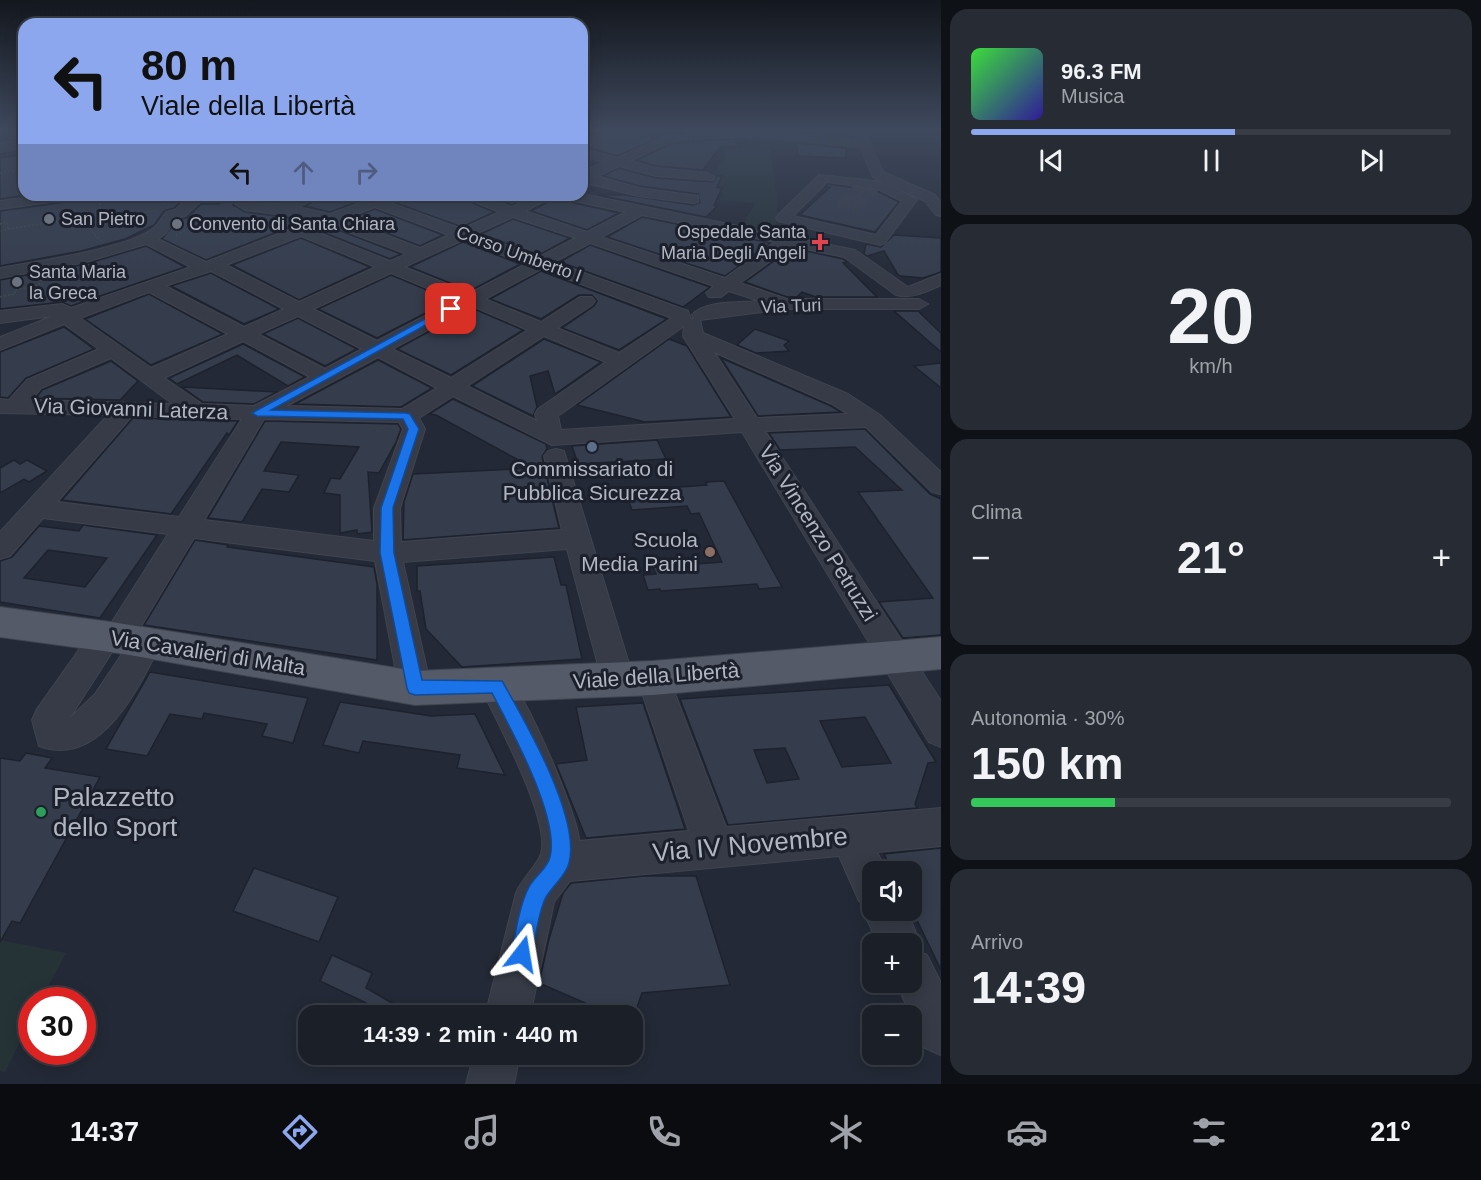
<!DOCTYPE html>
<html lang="it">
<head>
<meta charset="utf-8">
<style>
	body { margin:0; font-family:Arial,sans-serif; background:#272c34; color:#f1f3f6; height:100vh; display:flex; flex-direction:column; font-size:22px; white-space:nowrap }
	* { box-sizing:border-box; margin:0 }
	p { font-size:20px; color:#9fa2a8 }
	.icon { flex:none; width:33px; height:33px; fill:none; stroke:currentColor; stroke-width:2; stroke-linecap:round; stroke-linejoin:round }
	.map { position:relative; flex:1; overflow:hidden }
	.panel { display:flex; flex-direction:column; gap:9px; padding:9px; background:#0e1116; width:540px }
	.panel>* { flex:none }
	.top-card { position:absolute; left:18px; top:18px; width:570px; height:183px; border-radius:18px; box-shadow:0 3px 15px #0003,0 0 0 2px #383d45; background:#8ca7ed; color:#111; overflow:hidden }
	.buttons { position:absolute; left:862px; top:861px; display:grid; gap:12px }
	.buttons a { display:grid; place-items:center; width:60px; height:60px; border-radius:12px; background:#1a1f28; box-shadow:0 3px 15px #0003,0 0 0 2px #383d45; font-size:30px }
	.speed { position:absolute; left:18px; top:987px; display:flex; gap:12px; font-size:30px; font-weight:700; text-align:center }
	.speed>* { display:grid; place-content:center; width:78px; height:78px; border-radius:50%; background:#1a1f28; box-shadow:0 3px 15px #0003,0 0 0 2px #383d45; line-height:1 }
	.speed .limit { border:9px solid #d22; background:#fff; color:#111 }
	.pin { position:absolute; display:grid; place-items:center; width:51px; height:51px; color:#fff; margin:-26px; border-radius:12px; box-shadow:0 3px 9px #0006 }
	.me { position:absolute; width:66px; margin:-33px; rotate:14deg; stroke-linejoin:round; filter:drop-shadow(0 0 4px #0008) }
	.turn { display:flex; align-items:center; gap:21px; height:126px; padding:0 24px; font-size:27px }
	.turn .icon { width:78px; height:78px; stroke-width:2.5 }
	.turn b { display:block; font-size:42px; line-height:51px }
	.lanes { display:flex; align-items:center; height:57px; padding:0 24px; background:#0003; justify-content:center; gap:30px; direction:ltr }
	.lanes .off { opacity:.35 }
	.big { font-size:45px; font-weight:700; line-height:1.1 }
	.panel .card { flex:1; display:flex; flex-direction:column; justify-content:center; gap:9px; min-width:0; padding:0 21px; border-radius:18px; background:#272c34 }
	.panel .dial { align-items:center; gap:0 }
	.dial b { font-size:78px; line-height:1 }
	.song { display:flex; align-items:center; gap:18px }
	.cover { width:72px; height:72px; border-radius:9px; background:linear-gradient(135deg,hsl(120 70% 55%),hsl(250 70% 35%)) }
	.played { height:6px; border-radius:3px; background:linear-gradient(90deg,#8ca7ed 55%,#383d45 55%) }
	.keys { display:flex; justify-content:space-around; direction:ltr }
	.heat { display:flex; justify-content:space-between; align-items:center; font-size:33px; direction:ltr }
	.charge { height:9px; border-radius:4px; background:linear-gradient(90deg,#34c759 30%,#383d45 0) }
	.trip { position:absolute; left:298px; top:1005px; width:345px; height:60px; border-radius:18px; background:#1a1f28; box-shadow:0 3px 15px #0003,0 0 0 2px #383d45; font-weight:700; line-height:60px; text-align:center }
	.tab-bar { display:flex; height:96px; justify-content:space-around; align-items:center; background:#0a0c10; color:#9fa2a8 }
	.tab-bar .icon { width:42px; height:42px }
	.tab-bar .active { color:#8ca7ed }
	.tab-bar b { font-size:27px; color:#f1f3f6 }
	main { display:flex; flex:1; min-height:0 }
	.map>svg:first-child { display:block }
</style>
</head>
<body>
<main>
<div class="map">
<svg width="941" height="1084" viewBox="0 0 941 1084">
	<rect width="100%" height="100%" fill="#232936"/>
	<g fill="#253337">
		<polygon points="769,144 778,205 776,234 742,227 755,203 719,200 723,194 720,193 722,188 713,186 714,183 719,184 722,177 713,175 727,156 724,150"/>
		<polygon points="0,940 66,953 41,1000 32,1000 31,1020 5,1072 0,1071"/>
	</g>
	<g fill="#353d4d" stroke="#1e222e" stroke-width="1.5" fill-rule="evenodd">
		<polygon points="604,131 646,131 654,140 617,156 582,146 582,140"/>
		<polygon points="732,139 740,146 720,147 703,170 656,166 636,160 672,144"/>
		<polygon points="796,143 846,148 846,158 798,156"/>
		<polygon points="24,155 24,195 27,195 0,199 0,158"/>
		<polygon points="619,168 656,178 713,182 717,176 722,176 717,187 722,188 714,205 717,206 706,217 598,195 625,195 693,205 700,203 698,194 639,186 603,176"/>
		<polygon points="828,184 877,191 899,202 875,232 800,215 830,187 825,187"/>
		<polygon points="82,195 188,195 174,208 164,211 154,225 125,239 81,251 0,266 0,211 73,201"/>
		<polygon points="231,195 238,195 233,205 245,212 308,220 206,260 162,239 177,220 187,218 201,204 219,204"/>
		<polygon points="247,195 297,195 279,202 256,201"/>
		<polygon points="326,195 333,195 354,203 330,212 305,206"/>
		<polygon points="406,195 455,195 494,212 462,227 393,202"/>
		<polygon points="485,195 516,196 533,195 512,205"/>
		<polygon points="557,197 565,201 619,213 587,230 531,211"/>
		<polygon points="375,209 443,235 420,246 350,219"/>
		<polygon points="642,217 770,243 725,276 607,237"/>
		<polygon points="513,219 570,238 539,255 481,234"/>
		<polygon points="330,227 401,254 390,259 320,231"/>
		<polygon points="894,235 941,238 941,272 923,278 901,276 898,275 884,251 867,256 864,254 866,244 881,247"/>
		<polygon points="301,238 370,267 299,300 232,265"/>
		<polygon points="463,242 520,264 470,291 410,267"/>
		<polygon points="590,245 710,287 683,307 560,262"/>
		<polygon points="146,246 185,267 71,306 62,302 0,309 0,280 86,264"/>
		<polygon points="792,248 843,259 847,262 843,263 877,297 816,297 802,292 797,297 787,297 745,282"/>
		<polygon points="541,271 667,319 619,350 562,328 594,306 597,301 592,295 579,295 541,319 490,299"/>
		<polygon points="211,273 279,309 244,324 171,286"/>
		<polygon points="391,275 451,300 377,338 318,309"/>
		<polygon points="149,294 223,334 151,365 85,319"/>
		<polygon points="472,308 523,330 451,375 397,349"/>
		<polygon points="894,311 918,311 941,333 941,352"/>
		<polygon points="298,318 357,349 325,366 263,334"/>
		<polygon points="64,327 94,349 26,378 8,398 0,397 0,352"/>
		<polygon points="755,329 789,341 784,345 789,351 756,353 737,345"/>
		<polygon points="544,339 601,362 555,394 548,371 530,376 537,407 533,416 472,386"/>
		<polygon points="669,339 687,346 731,417 645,422 577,405"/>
		<polygon points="243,344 305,377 288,386 237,355 177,384 169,378"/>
		<polygon points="721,358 831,406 841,412 758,416"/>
		<polygon points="378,360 432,388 401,407 295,404"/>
		<polygon points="111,361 138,381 120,400 36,398 42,390"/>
		<polygon points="941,363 941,388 914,366"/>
		<polygon points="182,387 277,392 254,404 203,402"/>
		<polygon points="453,399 546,444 547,449 542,457 559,528 403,540 404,502 413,474 533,468 436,415 429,414"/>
		<polygon points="133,418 238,421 229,435 227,433 171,514 62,500"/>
		<polygon points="265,421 398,424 401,429 396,442 379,473 368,472 372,532 357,534 357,530 340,533 340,495 324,493 331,478 340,479 359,447 281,442 264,471 299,475 289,492 262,489 242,522 208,518"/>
		<polygon points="865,429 930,494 941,499 941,635 903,638 879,602 933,598 858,492 902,490 855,447 780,450 769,433"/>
		<polygon points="657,440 666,459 578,464 572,446"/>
		<polygon points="14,460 20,464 27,460 47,471 29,482 24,479 0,493 0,468"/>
		<polygon points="724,481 782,587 759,589 757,584 661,591 660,589 648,590 643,575 656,574 653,567 722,562 699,513 691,514 687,506 632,510 625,491 707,485 706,482"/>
		<path d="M83,525L157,535L100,618L0,602V561L12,557L39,526L79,531ZM48,550L107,558L85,587L24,578Z"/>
		<polygon points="195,540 228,545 227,547 374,567 377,584 377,660 144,625"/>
		<polygon points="554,557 561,585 566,585 582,659 462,667 426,629 420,591 417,591 417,566"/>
		<polygon points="150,672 308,698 293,743 262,736 267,724 204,713 202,719 170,714 147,756 106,749"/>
		<path d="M889,685L936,762L928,763L915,804L917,808L728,825L680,699ZM865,717L891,763L842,767L820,721ZM785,748L799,779L767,783L754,750Z"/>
		<polygon points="340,702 431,716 475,714 505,775 457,768 460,755 363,741 359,753 323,745"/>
		<polygon points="643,703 685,829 586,838 556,764 587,760 576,707"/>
		<polygon points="26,753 52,758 45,768 100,777 20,923 12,921 0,942 0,758 20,761"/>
		<polygon points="941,848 941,970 912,910 912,872 893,872 884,854"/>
		<polygon points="254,868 338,897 319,942 233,911"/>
		<polygon points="644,876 696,876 730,985 642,993 634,1016 615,1016 539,983 549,939 563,893 571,883"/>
		<polygon points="332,955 372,973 366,988 392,1003 387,1013 320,981"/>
	</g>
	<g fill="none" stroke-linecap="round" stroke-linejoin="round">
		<polyline stroke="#383e4b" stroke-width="13" stroke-dasharray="13 7" stroke-linecap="butt" points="865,182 844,204 854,206 876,184"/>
		<defs>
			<g id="minor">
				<path d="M755,131L857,140L853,131H865L883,172L935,195L941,203V216L936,215L925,201L894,187L917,200L885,243L880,245L778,221L776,218L778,215L819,175L884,182L873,177L860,147C805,142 724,130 672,142C658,145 643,155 630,161L656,168L708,173L715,177L713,180L656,176L619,166L597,176L639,188L698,196V202L693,203L638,196L582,182V172L606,162L582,156V148L617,158L668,136ZM827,182L878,189L902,201L876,235L793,216Z"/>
				<polygon points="24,140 24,148 0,152 0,144"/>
				<path d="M582,194L855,250L908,287L941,274V285C926,292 912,299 896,295L844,257L791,246L740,283L787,299H919L928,304L919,309H785L700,320L703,333L848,394L880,415L941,472V494L932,492L866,427L765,431L941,701V747L929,742L742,432L552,445L453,396L419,418L425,429L400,508L401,542L562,530L544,456L548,451L556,449L564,451L634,680L629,690L618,694L607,690L602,680L567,549L403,562L431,688L427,698L415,702L403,698L399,688L375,561L194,538L137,633L146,630L157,634L161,643C139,688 100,769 39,746L32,720L37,709L95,627L110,625L168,534L43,518L10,556L0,559V532L108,415L0,413V399L9,400L27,380L99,349L64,324L0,350V337L53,316L0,323V311L62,304L71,308L191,267L146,244L86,262L0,278V268C33,262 133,248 155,227C159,223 163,217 166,212L175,210L191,195H229L218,202H200L185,216L176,218L166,233L158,239L206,262L317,219L245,210L235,204L239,197L244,196L255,203L279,204L304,195H324L298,207L330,214L363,202V197L401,195L388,202L462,229L500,212L457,195H478L512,207L538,195H556L525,211L587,232L626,212L565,199L558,195ZM375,207L449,235L420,248L344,219ZM642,215L775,242L725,278L601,237ZM513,217L576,238L539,257L475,234ZM330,225L407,254L390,261L314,231ZM301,236L376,267L299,302L226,265ZM463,240L526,264L470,293L404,267ZM590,243L714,286L706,293L709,297H721L729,291L759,301C741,303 703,300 692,315L694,319H691L688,311L554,262ZM541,269L672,318L619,353L557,328L592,305L595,301L592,297H580L541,322L485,299ZM211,271L284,309L244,327L165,286ZM391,273L456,300L377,341L313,309ZM149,292L228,334L151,368L80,318ZM472,306L528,330L451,378L392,349ZM298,316L362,349L325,369L258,334ZM684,326L683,336L735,419L561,430L558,416ZM544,336L606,362L538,409L535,414L537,421L467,386ZM243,341L310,377L254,406L202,404L164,378ZM714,352L832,404L848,414L757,418ZM378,357L437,388L402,409L286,406ZM111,358L173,404L31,400L41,388ZM132,416L242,419L179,517L57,502ZM264,419L399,422L403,429L374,508V541L204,520ZM126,648L95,694L69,719L114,649Z"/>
				<polygon points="43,195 80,195 73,199 0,209 0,201"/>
				<path d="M653,664L664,668L669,678L726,827L941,808V846L877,852L887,872H873V910H906L921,944L918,951L927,955L941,983V1055L925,1048L896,982H912V944H878L863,910L866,904L859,901L839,856L570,881L554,902L530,1016H485L516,893C521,880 538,864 541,854C551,819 496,720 480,686L485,676C492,673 499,671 506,676C524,688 579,818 579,841L689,831L637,678L642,668Z"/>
				<polygon points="474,1054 520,1054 514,1084 466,1084"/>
			</g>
			<polygon id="major" points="0,607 118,623 415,671 653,661 941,637 941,669 653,695 415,705 118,653 0,637"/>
		</defs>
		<use href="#minor" stroke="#3f4450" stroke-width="2"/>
		<use href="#major" stroke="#3f4450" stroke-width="2"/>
		<g stroke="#3d4c50" stroke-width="1.5" stroke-dasharray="2 2" stroke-linecap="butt">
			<polyline points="0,173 24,169"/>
			<polyline points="101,195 99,217 90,229 101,241"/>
			<polyline points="161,195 165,205"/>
			<polyline points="0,224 7,222 8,229 0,231"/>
			<polyline points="8,229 98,215 156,211"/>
			<polyline points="176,235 190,228 187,225"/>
			<polyline points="0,297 15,294 15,290 39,285 41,280"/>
		</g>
		<use href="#minor" fill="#363b47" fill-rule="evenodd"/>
		<use href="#major" fill="#545a67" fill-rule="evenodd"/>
	</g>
	<linearGradient id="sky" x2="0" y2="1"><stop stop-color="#13171e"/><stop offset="0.46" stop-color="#3f495d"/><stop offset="1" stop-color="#3f495d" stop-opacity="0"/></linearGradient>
	<rect width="941" height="283" fill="url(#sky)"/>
	<path fill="#1a73e8" stroke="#114b97" stroke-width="1.5" d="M447,307L455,309L271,410L406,413L410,414L419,429L393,508L394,553L422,680L502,681C525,721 581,818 569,863C566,876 553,885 546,897C538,912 536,937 532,954L529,962L522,965L514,962L511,954C516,933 519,906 529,887C534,877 548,868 550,857C560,818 511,729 492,693L415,695L409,693L407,688L380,553L381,508L408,429L403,419L257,416L252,413Z"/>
	<g fill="#6b7280" stroke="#1c202c" stroke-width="2">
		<circle cx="49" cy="219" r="6"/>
		<circle cx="177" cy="224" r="6"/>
		<circle cx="17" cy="282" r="6"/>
	</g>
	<path fill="#e0444e" stroke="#1c202c" stroke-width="2" d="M817 233h6v6h6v6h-6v6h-6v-6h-6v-6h6z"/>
	<circle fill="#5c6f8a" stroke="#1c202c" stroke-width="2" cx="592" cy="447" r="6"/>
	<circle fill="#8d6e63" stroke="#1c202c" stroke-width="2" cx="710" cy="552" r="6"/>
	<circle fill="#2e9e5b" stroke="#1c202c" stroke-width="2" cx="41" cy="812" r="6"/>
	<g text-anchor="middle" stroke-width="6" stroke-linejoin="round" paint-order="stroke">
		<g font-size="18" fill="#b1b6c3" stroke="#1c202c" text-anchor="start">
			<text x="61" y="225">San Pietro</text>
			<text x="189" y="230">Convento di Santa Chiara</text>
			<text x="806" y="238" text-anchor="end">Ospedale Santa<tspan x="806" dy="21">Maria Degli Angeli</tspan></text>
			<text x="29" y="278">Santa Maria<tspan x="29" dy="21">la Greca</tspan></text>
		</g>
		<g font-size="18" fill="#b1b6c3" stroke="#1c202c">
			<text transform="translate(519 254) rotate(20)" y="6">Corso Umberto I</text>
			<text transform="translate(791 306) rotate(-2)" y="6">Via Turi</text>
		</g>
		<g font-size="21" fill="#b1b6c3" stroke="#1c202c">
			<text transform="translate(131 409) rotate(2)" y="7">Via Giovanni Laterza</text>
			<text transform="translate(818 533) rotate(58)" y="7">Via Vincenzo Petruzzi</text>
			<text transform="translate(208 653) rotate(9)" y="7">Via Cavalieri di Malta</text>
			<text transform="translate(656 676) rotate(-4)" y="7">Viale della Libertà</text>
		</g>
		<g font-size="21" fill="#b1b6c3" stroke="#1c202c">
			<text x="592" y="476">Commissariato di<tspan x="592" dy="24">Pubblica Sicurezza</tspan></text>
			<text x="698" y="547" text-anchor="end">Scuola<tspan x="698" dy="24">Media Parini</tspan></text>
		</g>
		<g font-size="26" fill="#b1b6c3" stroke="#1c202c" text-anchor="start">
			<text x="53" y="806">Palazzetto<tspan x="53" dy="30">dello Sport</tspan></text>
		</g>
		<g font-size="26" fill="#b1b6c3" stroke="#1c202c">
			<text transform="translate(750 844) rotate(-5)" y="9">Via IV Novembre</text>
		</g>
	</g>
</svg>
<div class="buttons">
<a><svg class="icon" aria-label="sound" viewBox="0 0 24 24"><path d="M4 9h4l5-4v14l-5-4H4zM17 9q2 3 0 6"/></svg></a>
<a>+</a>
<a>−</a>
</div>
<div class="speed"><div class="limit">30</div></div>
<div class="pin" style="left:451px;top:309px;background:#d93025"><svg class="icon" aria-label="arrive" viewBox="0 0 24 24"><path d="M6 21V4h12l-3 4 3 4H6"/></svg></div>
<svg class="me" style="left:522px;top:954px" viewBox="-20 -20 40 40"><path d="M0-17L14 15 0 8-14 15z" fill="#1a73e8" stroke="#fff" stroke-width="4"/></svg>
<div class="trip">14:39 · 2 min · 440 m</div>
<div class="top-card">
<div class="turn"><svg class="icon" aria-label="left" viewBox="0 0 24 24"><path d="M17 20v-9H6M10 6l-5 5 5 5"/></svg><div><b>80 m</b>Viale della Libertà</div></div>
<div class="lanes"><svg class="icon" aria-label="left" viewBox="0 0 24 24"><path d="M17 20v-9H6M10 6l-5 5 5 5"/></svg><svg class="icon off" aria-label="ahead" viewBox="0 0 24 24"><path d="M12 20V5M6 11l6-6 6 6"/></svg><svg class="icon off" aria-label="right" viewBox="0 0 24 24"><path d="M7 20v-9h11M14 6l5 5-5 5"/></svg></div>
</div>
</div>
<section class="panel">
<div class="card">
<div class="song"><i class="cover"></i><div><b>96.3 FM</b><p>Musica</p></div></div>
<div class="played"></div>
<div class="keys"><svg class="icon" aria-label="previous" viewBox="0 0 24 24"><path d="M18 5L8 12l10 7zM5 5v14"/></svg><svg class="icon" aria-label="pause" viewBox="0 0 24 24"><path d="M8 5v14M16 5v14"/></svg><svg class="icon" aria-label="next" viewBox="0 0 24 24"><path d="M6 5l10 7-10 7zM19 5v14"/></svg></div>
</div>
<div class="card dial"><b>20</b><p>km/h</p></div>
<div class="card"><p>Clima</p>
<div class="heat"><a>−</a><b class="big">21°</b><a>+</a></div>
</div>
<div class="card"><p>Autonomia · 30%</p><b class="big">150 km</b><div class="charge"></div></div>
<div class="card"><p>Arrivo</p><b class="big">14:39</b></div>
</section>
</main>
<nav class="tab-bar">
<b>14:37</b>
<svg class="icon active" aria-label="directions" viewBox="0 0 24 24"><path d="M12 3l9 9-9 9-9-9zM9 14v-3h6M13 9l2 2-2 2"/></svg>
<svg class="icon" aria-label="music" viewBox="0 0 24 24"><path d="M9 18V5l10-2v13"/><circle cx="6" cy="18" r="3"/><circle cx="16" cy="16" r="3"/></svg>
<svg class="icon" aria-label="phone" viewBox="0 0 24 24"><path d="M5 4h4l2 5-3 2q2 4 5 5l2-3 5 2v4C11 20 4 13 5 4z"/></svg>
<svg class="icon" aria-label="climate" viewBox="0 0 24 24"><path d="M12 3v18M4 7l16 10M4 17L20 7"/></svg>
<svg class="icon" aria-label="car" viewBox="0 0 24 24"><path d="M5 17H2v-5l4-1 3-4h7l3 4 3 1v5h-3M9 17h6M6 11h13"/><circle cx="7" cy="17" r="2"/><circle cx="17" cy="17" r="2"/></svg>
<svg class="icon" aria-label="filters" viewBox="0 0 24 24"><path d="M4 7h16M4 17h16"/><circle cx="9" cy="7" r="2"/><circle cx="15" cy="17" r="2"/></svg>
<b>21°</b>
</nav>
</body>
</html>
